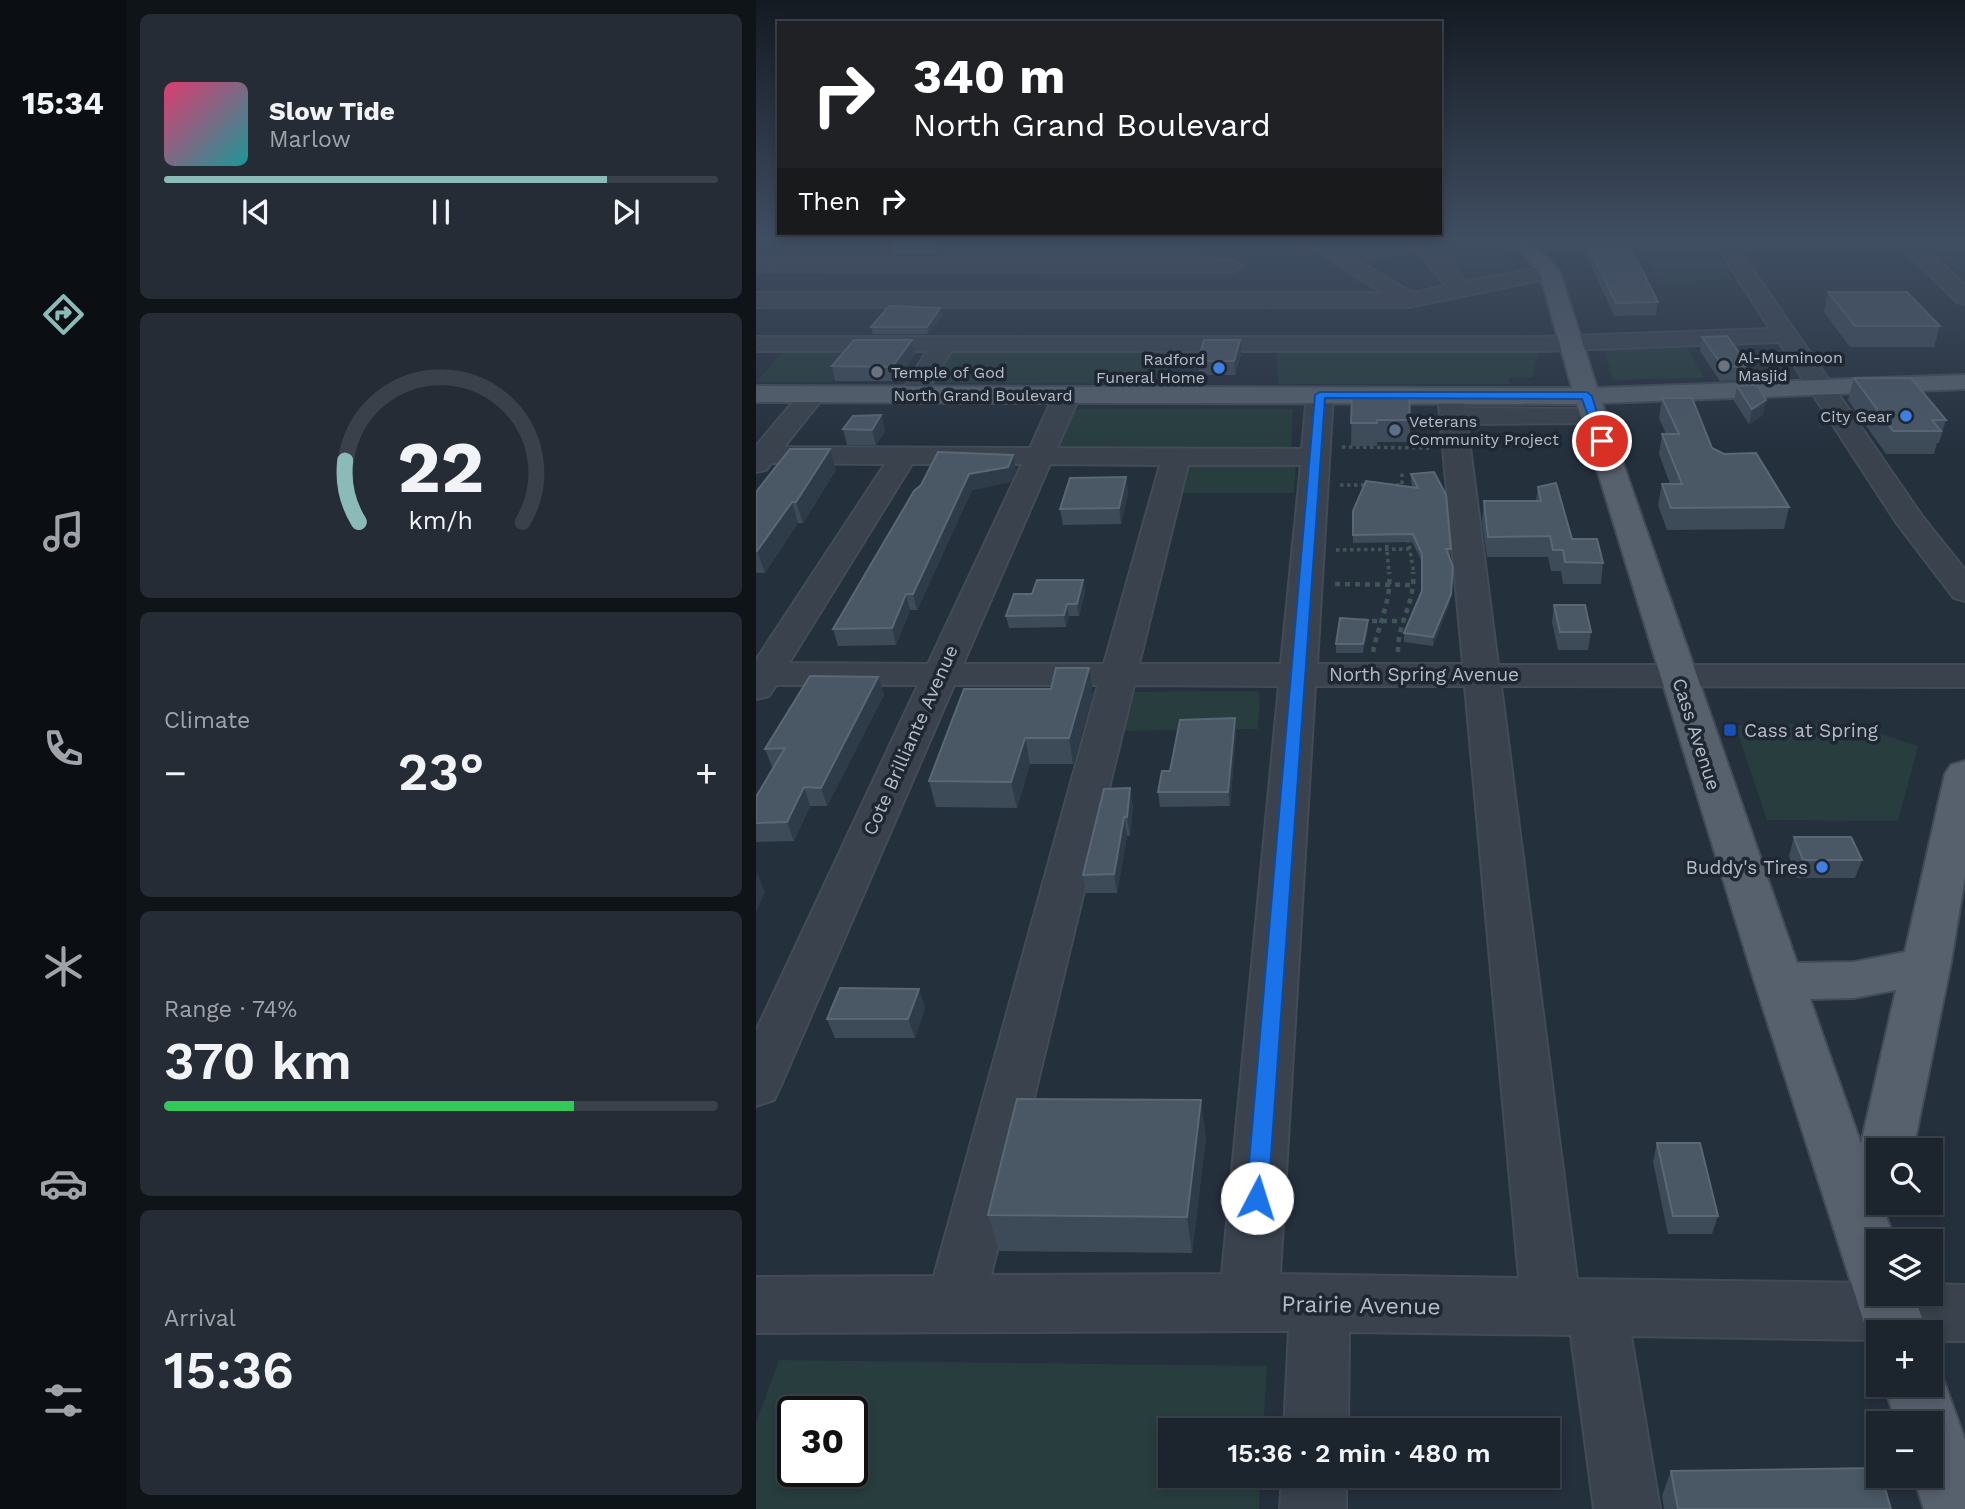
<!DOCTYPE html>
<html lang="en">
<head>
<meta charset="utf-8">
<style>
	body { margin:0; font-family:"Work Sans",sans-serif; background:#252c36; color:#f1f3f6; height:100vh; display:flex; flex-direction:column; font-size:26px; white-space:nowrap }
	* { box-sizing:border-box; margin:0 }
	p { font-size:23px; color:#a0a4aa }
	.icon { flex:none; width:38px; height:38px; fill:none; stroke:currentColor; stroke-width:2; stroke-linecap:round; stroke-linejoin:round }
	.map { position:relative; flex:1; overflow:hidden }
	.drawer { display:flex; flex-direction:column; gap:14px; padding:14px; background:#0f1419; width:630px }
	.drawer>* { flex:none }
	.banner { position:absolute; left:21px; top:21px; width:665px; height:214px; border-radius:0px; box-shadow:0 4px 10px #0003,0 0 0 2px #3a414a; background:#202124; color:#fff; overflow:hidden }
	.buttons { position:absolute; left:1110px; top:1138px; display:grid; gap:14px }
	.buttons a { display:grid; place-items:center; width:77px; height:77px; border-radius:0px; background:#1c242e; box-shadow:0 4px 10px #0003,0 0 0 2px #3a414a; font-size:35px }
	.speed { position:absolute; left:21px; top:1396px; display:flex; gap:14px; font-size:35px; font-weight:700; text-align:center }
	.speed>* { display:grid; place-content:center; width:91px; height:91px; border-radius:50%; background:#1c242e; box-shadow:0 4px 10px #0003,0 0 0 2px #3a414a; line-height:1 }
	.speed .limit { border:4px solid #111; border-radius:10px; background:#fff; color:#111 }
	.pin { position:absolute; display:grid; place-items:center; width:60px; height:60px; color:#fff; margin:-30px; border:4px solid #fff; border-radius:50%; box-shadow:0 2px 7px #0007 }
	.me { position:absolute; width:77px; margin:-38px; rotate:5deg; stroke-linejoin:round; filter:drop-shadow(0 0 5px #0008) }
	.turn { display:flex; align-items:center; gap:24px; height:147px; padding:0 21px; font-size:32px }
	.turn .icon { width:91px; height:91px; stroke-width:2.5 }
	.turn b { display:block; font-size:49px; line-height:60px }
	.then { display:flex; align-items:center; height:66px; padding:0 21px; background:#0003; gap:14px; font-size:26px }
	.big { font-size:52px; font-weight:600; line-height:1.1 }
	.drawer .tile { flex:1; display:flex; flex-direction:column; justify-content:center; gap:10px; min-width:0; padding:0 24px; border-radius:10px; background:#252c36 }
	.drawer .dial { align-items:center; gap:0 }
	.dial svg { height:182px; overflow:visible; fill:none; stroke:#3a414a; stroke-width:7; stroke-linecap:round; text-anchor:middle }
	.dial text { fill:#f1f3f6; stroke:none }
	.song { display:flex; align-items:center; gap:21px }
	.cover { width:84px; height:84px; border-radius:10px; background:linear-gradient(135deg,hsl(340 70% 55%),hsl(180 70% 35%)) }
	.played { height:7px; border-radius:4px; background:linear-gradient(90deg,#8bbbb9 80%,#3a414a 80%) }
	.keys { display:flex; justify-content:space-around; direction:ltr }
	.heat { display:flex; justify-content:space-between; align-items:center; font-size:38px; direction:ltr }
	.charge { height:10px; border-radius:5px; background:linear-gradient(90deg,#34c759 74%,#3a414a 0) }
	.trip { position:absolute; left:402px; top:1418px; width:402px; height:70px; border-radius:0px; background:#1c242e; box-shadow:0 4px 10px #0003,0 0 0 2px #3a414a; font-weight:600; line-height:70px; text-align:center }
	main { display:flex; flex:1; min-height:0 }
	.tabs { display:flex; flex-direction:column; width:126px; justify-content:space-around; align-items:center; background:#0b0e12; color:#a0a4aa }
	.tabs .icon { width:49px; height:49px }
	.tabs .active { color:#8bbbb9 }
	.tabs b { font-size:32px; color:#f1f3f6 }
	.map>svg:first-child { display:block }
</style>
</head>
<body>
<main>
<nav class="tabs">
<b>15:34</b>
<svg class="icon active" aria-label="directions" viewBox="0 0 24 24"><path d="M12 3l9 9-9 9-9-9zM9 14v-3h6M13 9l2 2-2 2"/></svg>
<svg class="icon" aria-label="music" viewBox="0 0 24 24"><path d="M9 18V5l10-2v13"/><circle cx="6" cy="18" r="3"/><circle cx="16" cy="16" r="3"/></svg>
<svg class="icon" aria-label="phone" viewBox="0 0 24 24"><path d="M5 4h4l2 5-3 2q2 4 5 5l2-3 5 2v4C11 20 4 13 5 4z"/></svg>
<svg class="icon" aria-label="climate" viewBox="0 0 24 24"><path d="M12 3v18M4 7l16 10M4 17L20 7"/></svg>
<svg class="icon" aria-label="car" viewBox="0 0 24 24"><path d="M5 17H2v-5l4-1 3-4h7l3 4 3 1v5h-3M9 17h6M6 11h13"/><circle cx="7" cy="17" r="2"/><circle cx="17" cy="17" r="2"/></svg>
<svg class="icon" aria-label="filters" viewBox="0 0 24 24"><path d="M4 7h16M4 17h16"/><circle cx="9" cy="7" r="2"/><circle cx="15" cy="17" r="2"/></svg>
</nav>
<section class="drawer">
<div class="tile">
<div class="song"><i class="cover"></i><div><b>Slow Tide</b><p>Marlow</p></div></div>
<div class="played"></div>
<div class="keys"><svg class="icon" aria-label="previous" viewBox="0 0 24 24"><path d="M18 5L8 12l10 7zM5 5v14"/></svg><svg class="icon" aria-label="pause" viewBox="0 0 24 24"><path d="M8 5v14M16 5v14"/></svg><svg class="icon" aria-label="next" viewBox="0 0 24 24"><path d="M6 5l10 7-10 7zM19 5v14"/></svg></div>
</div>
<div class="tile dial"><svg viewBox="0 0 100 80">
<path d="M14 69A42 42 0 1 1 86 69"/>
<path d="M14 69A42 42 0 0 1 8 42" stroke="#8bbbb9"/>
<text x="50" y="56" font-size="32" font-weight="700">22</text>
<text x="50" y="72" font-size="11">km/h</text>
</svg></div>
<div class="tile"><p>Climate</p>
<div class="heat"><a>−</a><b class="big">23°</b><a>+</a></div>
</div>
<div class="tile"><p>Range · 74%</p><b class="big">370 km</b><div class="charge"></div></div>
<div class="tile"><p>Arrival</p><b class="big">15:36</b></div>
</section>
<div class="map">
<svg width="1209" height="1509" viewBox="0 0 1209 1509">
	<rect width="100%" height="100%" fill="#25303d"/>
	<g fill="#273d3e" fill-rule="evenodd">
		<polygon points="200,238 431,239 462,261 178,263"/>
		<polygon points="596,238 655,238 663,251 612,262 578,241"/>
		<polygon points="668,240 743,245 765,270 702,283"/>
		<polygon points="958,248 976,279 904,281 885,249"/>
		<polygon points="1174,248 1209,248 1209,272 1204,272"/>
		<polygon points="927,341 948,378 857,380 846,343"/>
		<polygon points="33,346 104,346 75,382 0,382"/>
		<polygon points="199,346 423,347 412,384 176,383"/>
		<polygon points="521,347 783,347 777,377 752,378 754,384 522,384"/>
		<polygon points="318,409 537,409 535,454 299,453"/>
		<polygon points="426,460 540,461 538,493 418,493"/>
		<polygon points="500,691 504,694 502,729 354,731 365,692"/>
		<polygon points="1090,723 1162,746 1142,821 1011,820 979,725"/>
		<path d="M23,1360L511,1366L507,1430H415V1475H504L503,1509H0V1423ZM37,1412H96V1472H37Z"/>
	</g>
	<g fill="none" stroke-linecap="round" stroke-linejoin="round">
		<defs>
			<g id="minor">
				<polygon points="541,238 565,238 656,293 690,286 651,238 671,238 710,282 794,266 804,272 794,278 653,307 0,307 0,293 627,293"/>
				<path d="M696,238H1209V248H1170L1209,285V304L1201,302L1147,248H982L1166,516L1209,570V601L1198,598L1140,522L1023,342L785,351H195L166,400H148L144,395L171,351H0V337H785L1014,329L962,248C926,249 710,255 696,238Z"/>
				<polygon points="0,259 476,260 486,266 476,272 0,271"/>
				<path d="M57,386L66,389L70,394L28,447L274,448L298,395L302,390H320L324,395L301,448L546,449L551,395L555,390H573L577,395L561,664H707L682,395L686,390H704L709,408L838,409L847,411L851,417L847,423L711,424L742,665H1209V687L745,686L821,1279L1122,1283V1293H1174V1284L1209,1285V1341H1174V1332H1122V1340L875,1336L904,1509H838L815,1335L593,1332L592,1430H528L533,1331L0,1333V1277L178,1276L342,685H198L25,1085L18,1100L0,1106V1031L162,685H20L13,696L0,699V660L129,464L15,463L10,470L0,472V446L48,389ZM156,464H266L172,664L33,663ZM294,464L404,465L348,664H207ZM432,465H545L525,664H383ZM378,685L523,686L466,1274L235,1275ZM559,686H709L763,1278L524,1274Z"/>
				<polygon points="526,1475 590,1475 590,1509 524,1509"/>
			</g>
			<g id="major">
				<path d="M753,238H773L804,272L841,388L1209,375V389L846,403L1041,963L1098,962L1149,952L1189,774L1195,765L1209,761V876L1195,962L1157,1150H1122V1170L1113,1167L1122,1202H1125L1139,1241H1122V1293H1157L1171,1332H1122V1353L1111,1332L998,980L821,404L0,402V386L816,388L784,274ZM1140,990L1105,1144L1054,999L1098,998Z"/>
				<polygon points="1174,1360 1181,1362 1209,1440 1209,1509 1168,1509 1157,1475 1174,1475 1174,1423 1140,1423 1128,1384 1174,1384"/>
			</g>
		</defs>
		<use href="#minor" stroke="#424b56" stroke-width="4"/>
		<use href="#major" stroke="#424b56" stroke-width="4"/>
		<g stroke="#405656" stroke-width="3.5" stroke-dasharray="3.5 3.5" stroke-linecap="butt">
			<polyline points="586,447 675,448"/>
			<polyline points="584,485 611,485"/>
			<polyline points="633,485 646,485 646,473"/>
			<polyline points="630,538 633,574"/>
			<polyline points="652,539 658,574"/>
			<polyline points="580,550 653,549"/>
		</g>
		<g stroke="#405656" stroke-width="4.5" stroke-dasharray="5 5" stroke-linecap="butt">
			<polyline points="579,584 658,585"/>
			<polyline points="606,621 647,621"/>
			<path d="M617,652C622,625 636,600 633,572"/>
			<path d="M642,652C641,624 660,601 657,572"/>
		</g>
		<use href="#minor" fill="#39424d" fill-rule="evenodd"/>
		<use href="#major" fill="#57616d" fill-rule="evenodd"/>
	</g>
	<g fill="#3d4b59">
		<polygon points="191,238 180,253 138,253 136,243"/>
		<polygon points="830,240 902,302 900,315 858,316 829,252"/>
		<polygon points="1072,292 1184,326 1178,347 1094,347 1068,312"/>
		<polygon points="186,315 172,334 117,334 115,327"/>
		<polygon points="946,337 991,363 987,380 964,381 944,351"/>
		<polygon points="156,340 159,354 140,381 79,381 76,366"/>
		<polygon points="485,354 479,375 443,375 442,361"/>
		<polygon points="1098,378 1190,420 1183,443 1181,443 1178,454 1130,454 1092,400"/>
		<polygon points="981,386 1007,415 993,424 978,401"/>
		<polygon points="596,396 654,420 654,442 621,442 621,446 595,446"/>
		<polygon points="906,398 956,448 1033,507 1028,529 911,530 902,505 906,484 914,484 903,454 906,434 910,434 903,418"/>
		<polygon points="125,415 129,431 120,445 91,445 87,429"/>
		<polygon points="80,470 47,523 42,523 9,573 0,573 0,492"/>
		<polygon points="260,470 255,482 216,490 161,610 154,610 140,645 82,646 77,629 158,491"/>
		<polygon points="655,474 695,549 694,558 693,558 694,602 677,646 648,642 648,633 665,591 666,562 656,542 597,543 597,511 657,488 655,482"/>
		<polygon points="370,477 372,493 365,524 307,525 304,509"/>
		<polygon points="782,487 816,539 847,563 845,584 807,584 805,571 795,571 792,557 731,557 726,522 728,501 780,501"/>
		<polygon points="327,580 329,592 323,616 313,616 310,627 253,628 250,616 276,594"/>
		<polygon points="798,605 835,632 832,650 802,650 796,622"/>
		<polygon points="612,628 607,653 580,653 580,644"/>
		<polygon points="122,677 128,695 71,806 54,806 38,841 0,842 0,797 18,767 16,767 9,749"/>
		<polygon points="337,693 317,764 274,764 261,808 180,807 173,781"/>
		<polygon points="480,732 474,806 404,807 402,792 414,771"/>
		<polygon points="348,789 377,806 374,836 371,836 361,893 330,893 327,875"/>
		<polygon points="1038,837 1106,860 1099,878 1041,878 1033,856"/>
		<polygon points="163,989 169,1008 159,1038 79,1038 71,1019"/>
		<polygon points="450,1137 436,1253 243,1251 232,1215"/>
		<polygon points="901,1143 962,1216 956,1234 912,1234 897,1162"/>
		<polygon points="915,1471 1135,1509 908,1509 906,1496"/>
	</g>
	<g fill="#2e3b49">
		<polygon points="181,238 191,238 180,253 178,243"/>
		<polygon points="184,308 186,315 172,334 171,327"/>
		<polygon points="156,340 159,354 140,381 136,367"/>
		<polygon points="484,340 485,354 479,375 478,361"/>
		<polygon points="1010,400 1007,415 993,424 996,409"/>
		<polygon points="125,415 129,431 120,445 116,430"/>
		<polygon points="74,449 80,470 47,523 40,502"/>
		<polygon points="257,455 260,470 255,482 216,490 161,610 157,594 213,474"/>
		<polygon points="370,477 372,493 365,524 363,508"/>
		<polygon points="36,502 42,523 9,573 1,551"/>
		<polygon points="697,567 694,602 677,646 677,637"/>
		<polygon points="327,580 329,592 323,616 321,604"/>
		<polygon points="150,594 154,610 140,645 136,628"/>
		<polygon points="311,604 313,616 310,627 308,615"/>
		<polygon points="612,620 612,628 607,653 607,644"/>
		<polygon points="333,668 337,693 317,764 313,738"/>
		<polygon points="122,677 128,695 71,806 65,788"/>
		<polygon points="479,718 480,732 474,806 472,792"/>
		<polygon points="269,738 274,764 261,808 255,782"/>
		<polygon points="48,787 54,806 38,841 31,822"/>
		<polygon points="374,788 377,806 374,836 371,817"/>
		<polygon points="368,817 371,836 361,893 358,874"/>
		<polygon points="2,874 9,893 0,912 0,877"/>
		<polygon points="163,989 169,1008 159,1038 152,1019"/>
		<polygon points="445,1100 450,1137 436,1253 431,1217"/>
	</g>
	<g fill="#4a5765" stroke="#5a6775" stroke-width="2">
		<polygon points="140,238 181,238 178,243 136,243"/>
		<polygon points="830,240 871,240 902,302 860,303"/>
		<polygon points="1072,292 1151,292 1184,326 1099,326"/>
		<polygon points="133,306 184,308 171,327 115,327"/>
		<polygon points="971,336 991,363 988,363 990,366 967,367 946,337"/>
		<polygon points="98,340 156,340 136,367 76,366"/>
		<polygon points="448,340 484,340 478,361 442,361"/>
		<polygon points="1098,378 1155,378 1190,420 1176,420 1185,431 1137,431"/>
		<polygon points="1001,385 1010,400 996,409 981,386"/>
		<polygon points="596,396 653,396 654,420 621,420 621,423 595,423"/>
		<polygon points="906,398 936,398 956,448 968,454 1000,453 1033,507 915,508 906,484 926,484 906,434 923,434"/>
		<polygon points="125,415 116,430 87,429 97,416"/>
		<polygon points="34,449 74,449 40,502 36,502 1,551 0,551 0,492"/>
		<polygon points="182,452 257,455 252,467 213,474 157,594 150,594 136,628 77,629 158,491 165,485"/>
		<polygon points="678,472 690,495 695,549 690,549 697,567 695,594 677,637 648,633 666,591 666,554 657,534 597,535 597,511 610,481 662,488 655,474"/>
		<polygon points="370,477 363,508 304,509 314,478"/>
		<polygon points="800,483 816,539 841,539 847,563 809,562 807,550 797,550 794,536 732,537 728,501 785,501 782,487"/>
		<polygon points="281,580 327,580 321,604 311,604 308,615 250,616 258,594 276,594"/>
		<polygon points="798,605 829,605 835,632 804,632"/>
		<polygon points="584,618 612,620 607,644 580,644"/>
		<polygon points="300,668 333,668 313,738 269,738 255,782 173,781 208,689 295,689"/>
		<polygon points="54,676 122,677 65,788 48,787 31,822 0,823 0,797 29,748 9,749"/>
		<polygon points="479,718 472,792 402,792 406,771 414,771 424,720"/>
		<polygon points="374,788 371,817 368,817 358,874 327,875 348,789"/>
		<polygon points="1038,837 1095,837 1106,860 1047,860"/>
		<polygon points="84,988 163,989 152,1019 71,1019"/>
		<polygon points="261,1099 445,1100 431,1217 232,1215"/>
		<polygon points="901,1143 944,1143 962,1216 917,1216"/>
		<polygon points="1122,1468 1122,1475 1125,1475 1135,1509 922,1509 915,1471"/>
	</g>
	<linearGradient id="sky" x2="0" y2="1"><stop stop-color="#141a22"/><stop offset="0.53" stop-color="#404e62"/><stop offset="1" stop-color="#404e62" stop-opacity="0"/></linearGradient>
	<rect width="1209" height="450" fill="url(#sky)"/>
	<polygon fill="#1a73e8" stroke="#114b97" stroke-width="2" points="831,392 836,396 850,443 841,441 826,399 569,398 512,1198 509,1205 501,1208 493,1205 490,1198 559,395 564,392"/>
	<g fill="#6b7280" stroke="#1e2732" stroke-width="2.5">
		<circle cx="968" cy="366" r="7"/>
		<circle cx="121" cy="372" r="7"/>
	</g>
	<g fill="#3f7fe0" stroke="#1e2732" stroke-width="2.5">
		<circle cx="463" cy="368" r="7"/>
		<circle cx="1150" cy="416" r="7"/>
		<circle cx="1066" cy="867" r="7"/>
	</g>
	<circle fill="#5c6f8a" stroke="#1e2732" stroke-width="2.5" cx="639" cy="430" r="7"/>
	<rect fill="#1a4fb4" stroke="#1e2732" stroke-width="2.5" x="967" y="723" width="14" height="14" rx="3.5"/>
	<g text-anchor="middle" stroke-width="7" stroke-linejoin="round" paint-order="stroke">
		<g font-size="16" fill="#b4bdc8" stroke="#1e2732" text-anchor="start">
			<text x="982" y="363">Al-Muminoon<tspan x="982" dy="18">Masjid</tspan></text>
			<text x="449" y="365" text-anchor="end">Radford<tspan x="449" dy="18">Funeral Home</tspan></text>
			<text x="135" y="378">Temple of God</text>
			<text x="1136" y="422" text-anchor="end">City Gear</text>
			<text x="653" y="427">Veterans<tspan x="653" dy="18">Community Project</tspan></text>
		</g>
		<g font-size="16" fill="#b4bdc8" stroke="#1e2732">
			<text x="227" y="401">North Grand Boulevard</text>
		</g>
		<g font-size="19" fill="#b4bdc8" stroke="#1e2732">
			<text x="668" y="681">North Spring Avenue</text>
			<text transform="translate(941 734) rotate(72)" y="7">Cass Avenue</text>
			<text transform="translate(154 740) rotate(-66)" y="7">Cote Brilliante Avenue</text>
		</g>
		<g font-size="19" fill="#b4bdc8" stroke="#1e2732" text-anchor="start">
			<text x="988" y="737">Cass at Spring</text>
			<text x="1052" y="874" text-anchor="end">Buddy's Tires</text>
		</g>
		<g font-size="23" fill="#b4bdc8" stroke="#1e2732">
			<text transform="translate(605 1305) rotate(1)" y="8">Prairie Avenue</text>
		</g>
	</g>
</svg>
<div class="buttons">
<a><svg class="icon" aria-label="search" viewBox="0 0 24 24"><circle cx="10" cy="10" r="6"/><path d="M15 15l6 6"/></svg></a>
<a><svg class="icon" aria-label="layers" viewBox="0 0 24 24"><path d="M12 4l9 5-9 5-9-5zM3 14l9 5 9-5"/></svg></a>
<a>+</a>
<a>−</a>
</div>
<div class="speed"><div class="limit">30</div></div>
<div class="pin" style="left:846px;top:441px;background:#d93025"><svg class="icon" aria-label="arrive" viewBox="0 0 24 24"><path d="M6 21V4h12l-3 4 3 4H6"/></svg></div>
<svg class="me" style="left:501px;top:1198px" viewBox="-20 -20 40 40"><circle r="19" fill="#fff"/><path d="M0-13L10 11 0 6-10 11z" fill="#1a73e8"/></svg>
<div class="trip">15:36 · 2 min · 480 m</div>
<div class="banner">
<div class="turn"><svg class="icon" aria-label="right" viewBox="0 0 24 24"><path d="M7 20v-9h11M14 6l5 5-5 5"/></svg><div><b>340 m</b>North Grand Boulevard</div></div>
<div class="then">Then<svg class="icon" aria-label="right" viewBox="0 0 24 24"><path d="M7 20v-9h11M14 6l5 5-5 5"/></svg></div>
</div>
</div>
</main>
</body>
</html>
